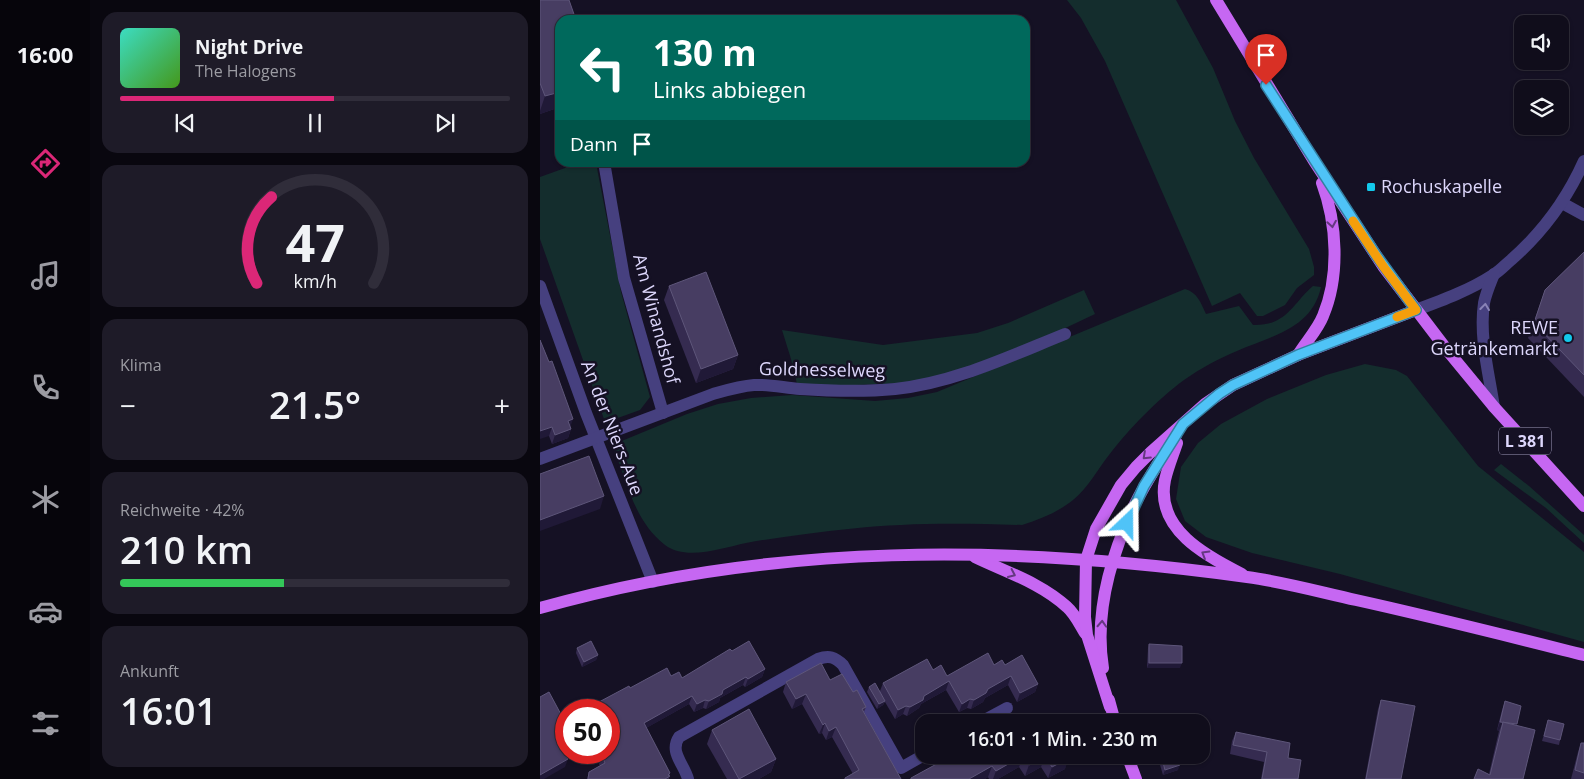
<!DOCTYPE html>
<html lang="de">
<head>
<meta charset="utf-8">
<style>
	body { margin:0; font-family:"Open Sans",sans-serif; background:#1e1b28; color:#f1f3f6; height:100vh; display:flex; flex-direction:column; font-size:19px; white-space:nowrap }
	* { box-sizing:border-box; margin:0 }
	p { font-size:16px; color:#9c9ca3 }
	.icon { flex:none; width:28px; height:28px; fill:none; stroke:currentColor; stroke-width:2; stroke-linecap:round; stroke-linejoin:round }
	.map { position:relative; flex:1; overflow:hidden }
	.side { display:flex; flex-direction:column; gap:12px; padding:12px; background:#09070f; width:450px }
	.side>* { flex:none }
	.banner { position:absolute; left:15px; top:15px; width:475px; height:152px; border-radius:15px; box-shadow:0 1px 4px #0004,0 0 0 1px #302d3a; background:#00695c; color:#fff; overflow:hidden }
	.buttons { position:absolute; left:974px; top:15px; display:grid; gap:10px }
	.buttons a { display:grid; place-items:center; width:55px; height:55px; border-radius:10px; background:#100d1b; box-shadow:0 1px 4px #0004,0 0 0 1px #302d3a; font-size:25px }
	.speed { position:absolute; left:15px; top:699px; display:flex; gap:10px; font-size:25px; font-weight:700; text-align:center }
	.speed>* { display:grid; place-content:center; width:65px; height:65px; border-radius:50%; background:#100d1b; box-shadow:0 1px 4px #0004,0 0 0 1px #302d3a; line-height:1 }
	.speed .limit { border:8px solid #d22; background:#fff; color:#111 }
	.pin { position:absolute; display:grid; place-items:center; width:42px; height:42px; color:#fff; margin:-51px -21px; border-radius:50% 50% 50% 0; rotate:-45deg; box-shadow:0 0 5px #0007 }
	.pin .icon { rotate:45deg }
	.me { position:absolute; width:55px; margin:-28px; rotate:23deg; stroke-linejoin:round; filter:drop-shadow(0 0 4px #0008) }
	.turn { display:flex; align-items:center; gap:18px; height:105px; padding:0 15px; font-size:22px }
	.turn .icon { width:65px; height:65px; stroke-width:2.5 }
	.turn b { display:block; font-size:35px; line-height:42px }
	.then { display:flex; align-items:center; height:48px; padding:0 15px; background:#0003; gap:10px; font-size:19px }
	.big { font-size:38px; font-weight:600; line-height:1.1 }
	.side .card { flex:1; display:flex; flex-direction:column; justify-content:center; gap:8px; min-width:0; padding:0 18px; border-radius:15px; background:#1e1b28 }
	.side .dial { align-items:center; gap:0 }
	.dial svg { height:130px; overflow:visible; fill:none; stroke:#302d3a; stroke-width:7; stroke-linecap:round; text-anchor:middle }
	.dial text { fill:#f1f3f6; stroke:none }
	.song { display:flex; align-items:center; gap:15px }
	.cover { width:60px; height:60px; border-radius:8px; background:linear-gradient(135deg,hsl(170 70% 55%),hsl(100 70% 35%)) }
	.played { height:5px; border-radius:2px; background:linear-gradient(90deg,#db2777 55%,#302d3a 55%) }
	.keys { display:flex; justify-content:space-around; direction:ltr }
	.heat { display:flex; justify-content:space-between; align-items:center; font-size:28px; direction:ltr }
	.charge { height:8px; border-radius:4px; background:linear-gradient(90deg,#34c759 42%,#302d3a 0) }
	.trip { position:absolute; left:375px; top:714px; width:295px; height:50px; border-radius:15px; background:#100d1b; box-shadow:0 1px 4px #0004,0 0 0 1px #302d3a; font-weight:600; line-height:50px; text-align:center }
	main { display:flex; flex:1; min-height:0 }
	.menu { display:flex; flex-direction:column; width:90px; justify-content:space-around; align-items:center; background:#06050b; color:#9c9ca3 }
	.menu .icon { width:35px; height:35px }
	.menu .selected { color:#db2777 }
	.menu b { font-size:22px; color:#f1f3f6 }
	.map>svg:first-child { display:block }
</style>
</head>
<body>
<main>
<nav class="menu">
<b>16:00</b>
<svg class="icon selected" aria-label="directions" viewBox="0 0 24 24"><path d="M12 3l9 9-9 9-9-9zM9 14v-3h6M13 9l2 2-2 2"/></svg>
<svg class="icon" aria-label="music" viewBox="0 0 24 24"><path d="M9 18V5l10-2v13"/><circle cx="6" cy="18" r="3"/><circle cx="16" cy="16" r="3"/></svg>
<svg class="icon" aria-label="phone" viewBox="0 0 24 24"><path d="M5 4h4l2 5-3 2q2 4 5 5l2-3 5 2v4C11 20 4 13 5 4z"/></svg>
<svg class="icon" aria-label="climate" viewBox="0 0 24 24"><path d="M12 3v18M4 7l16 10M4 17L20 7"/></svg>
<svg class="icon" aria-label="car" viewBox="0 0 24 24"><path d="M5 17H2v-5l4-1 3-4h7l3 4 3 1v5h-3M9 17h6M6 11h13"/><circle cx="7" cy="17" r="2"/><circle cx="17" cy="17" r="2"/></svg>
<svg class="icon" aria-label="filters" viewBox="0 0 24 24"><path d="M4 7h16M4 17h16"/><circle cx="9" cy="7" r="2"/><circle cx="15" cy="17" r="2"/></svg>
</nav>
<section class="side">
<div class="card">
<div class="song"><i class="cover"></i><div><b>Night Drive</b><p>The Halogens</p></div></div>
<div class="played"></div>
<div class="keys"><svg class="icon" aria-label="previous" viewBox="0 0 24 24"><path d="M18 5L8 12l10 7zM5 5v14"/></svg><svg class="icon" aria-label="pause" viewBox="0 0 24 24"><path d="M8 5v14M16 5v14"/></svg><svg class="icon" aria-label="next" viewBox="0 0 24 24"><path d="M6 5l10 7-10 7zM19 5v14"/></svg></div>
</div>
<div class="card dial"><svg viewBox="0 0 100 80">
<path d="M14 69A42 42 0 1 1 86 69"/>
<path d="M14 69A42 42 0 0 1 23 16" stroke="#db2777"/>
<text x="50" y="56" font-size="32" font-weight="700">47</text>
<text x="50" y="72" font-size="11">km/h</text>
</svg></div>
<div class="card"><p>Klima</p>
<div class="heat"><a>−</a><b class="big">21.5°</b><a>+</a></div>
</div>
<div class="card"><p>Reichweite · 42%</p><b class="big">210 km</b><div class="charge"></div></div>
<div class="card"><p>Ankunft</p><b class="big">16:01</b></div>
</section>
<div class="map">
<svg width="1044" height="779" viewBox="0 0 1044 779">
	<rect width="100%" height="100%" fill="#151124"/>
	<g fill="#142d2d">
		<polygon points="527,0 636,0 673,68 695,121 714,158 769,249 774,267 774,275 757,288 745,305 723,316 717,316 700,293 672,306 565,61 541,18"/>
		<polygon points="39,163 56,163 81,292 110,397 100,410 75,419 64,419 0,239 0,177"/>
		<path d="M773,286L781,287C772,329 731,336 697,351C678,359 661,368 644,380C619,398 587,431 569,455C557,470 548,488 533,500C518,512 501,519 482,525C442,524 401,523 361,525C329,526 297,530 266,534C246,537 226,539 206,543C182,548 146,561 125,545C93,520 87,480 72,445L147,414L178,404L211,398L252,395L335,401L368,398L397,392L645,289C657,292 661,303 666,314L699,306L713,325C747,326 752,304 773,286Z"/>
		<polygon points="544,290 555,314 481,349 407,375 369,383 289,386 257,384 251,359 242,330 343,345 437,333 468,323"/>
		<polygon points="825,364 856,370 867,376 938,466 1044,552 1044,642 800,574 712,553 666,537 645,521 636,499 641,467 658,443 681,424 727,399 786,375"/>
		<polygon points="961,464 989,486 1044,535 1044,543 1006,508 954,470"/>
	</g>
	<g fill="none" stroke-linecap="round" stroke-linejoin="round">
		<g stroke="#46407f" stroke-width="12">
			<polyline points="64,162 84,278 123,413"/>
			<polyline points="1022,203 1044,215"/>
			<polyline points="0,286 46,413 113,582"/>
			<path d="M876,310C903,300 930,290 953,275C960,271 965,265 971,260C1003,232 1027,199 1044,161"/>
			<path d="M954,407C949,374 939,337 944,303C946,293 950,284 954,274"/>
			<path d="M0,459L173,394C187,390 200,386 214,385C229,384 245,388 260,389C291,391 324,392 355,389C414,383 470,356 525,334"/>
			<polyline points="441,722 467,708"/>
			<path d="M148,779C144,764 129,752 139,737L278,659C289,655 295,657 303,665L361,768L384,755"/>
		</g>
		<g stroke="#c667f2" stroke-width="12">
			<polyline points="676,0 774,161 843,266 907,350 954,407 1044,506"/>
			<path d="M758,355C766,342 778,329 783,316C800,276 797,223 782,183"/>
			<path d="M637,443C633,455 628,467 625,480C615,529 666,556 702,574"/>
			<path d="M435,557C466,572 501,583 527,607C535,614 540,625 545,633"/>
			<path d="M0,608C233,542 469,544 707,577C744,582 780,592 816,600C893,617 968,636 1044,655"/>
			<path d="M563,668C554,613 572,553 595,504C607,480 622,457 636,435"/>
			<polyline points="569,700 575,722"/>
			<polyline points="570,707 547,635 545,617 546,560 556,529 581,485 596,467 611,452 665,404 693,385 758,355 876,310"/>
			<polyline points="587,755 596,779"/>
		</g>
	</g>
	<g fill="#352b50">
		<polygon points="0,0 20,107 0,114"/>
		<polygon points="1044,252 1044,397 988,338 1005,290"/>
		<polygon points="129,286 198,355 193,369 156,383 124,300"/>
		<polygon points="0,340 31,429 28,438 12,444 9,436"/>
		<polygon points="609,644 640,668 607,668 608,648"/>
		<polygon points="37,648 58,655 56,660 42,667 36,653"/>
		<polygon points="192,651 225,669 222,677 205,687 203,685 180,698 179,702 166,709 163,708 154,712 149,704 106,728 130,773 129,779 47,779 49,772 60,766 59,764 62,756 60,752 69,752 59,702 90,688 131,676 142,678"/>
		<polygon points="454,665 465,665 498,684 495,692 477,702 468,685 445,698 443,702 431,709 427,708 419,712 406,690 381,704 379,708 367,716 363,714 355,719 345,702 343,705 337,709 327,692 329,687 340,691 343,683 393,670 407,676"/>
		<polygon points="290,680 313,692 326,707 324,712 361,779 305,779 313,774 292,737 286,740 282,733 279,734 262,704 252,709 243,692 246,682"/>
		<polygon points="841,700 861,779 825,779 838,709"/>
		<polygon points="965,701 976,726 983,779 949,774 959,731 957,730 962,710"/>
		<polygon points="1008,720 1020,740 1019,745 1002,741"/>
		<polygon points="172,730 236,759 231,772 219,779 187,779 167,744"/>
		<polygon points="696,732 748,758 758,779 721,779 724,762 690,754 692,741"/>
		<polygon points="1041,743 1044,743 1044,779 1031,779 1038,752"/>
		<polygon points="413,755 527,755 525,769 508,778 501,767 485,776 479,767 458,779 449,779 448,777 445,779 370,779"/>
		<polygon points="620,755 637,755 638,770 623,775 618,758"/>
	</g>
	<g fill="#201937">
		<polygon points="20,92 20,107 0,114 0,111 5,96"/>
		<polygon points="198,355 193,369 156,383 161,369"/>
		<polygon points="33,419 30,428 28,421"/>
		<polygon points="12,427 9,436 0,439 0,431"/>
		<polygon points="31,429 28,438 12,444 15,435"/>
		<polygon points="64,496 60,509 0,531 0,520"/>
		<polygon points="58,655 56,660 42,667 44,662"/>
		<polygon points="609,663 642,663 640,668 607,668"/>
		<polygon points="225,669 222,677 205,687 208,679"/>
		<polygon points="471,676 468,685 445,698 443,702 431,709 434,700 448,689"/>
		<polygon points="206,677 203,685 180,698 179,702 166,709 169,701 183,690"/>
		<polygon points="409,681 406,690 381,704 379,708 367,716 370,707 384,696"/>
		<polygon points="498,684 495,692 477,702 480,693"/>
		<polygon points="266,694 262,704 252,709 256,699"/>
		<polygon points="152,696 149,704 101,731 104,723"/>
		<polygon points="430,699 427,708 419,712 422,704"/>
		<polygon points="165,700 163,708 154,712 157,704"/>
		<polygon points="345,701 343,705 337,709 339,704"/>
		<polygon points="366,706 363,714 355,719 358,710"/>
		<polygon points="960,722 977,724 973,732 963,722 959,731 957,730"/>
		<polygon points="285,723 282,733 279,734 283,725"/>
		<polygon points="296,727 292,737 286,740 289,731"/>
		<polygon points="26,737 26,743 16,749 19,741"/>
		<polygon points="484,755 479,767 458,779 453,779 456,771"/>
		<polygon points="505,756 501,767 485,776 489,765"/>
		<polygon points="529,758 525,769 508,778 512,767"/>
		<polygon points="28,759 25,767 4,779 0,779 0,775"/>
		<polygon points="236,759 231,772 219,779 200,779"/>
		<polygon points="640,765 638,770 623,775 625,770"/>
		<polygon points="452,766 448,777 445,779 429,779"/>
	</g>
	<g fill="#473d62" stroke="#5e567a">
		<polygon points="0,0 29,0 36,20 20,20 20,92 5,96 0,83"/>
		<polygon points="1044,252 1044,375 994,323 1005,290"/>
		<polygon points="166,272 198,355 161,369 129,286"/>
		<polygon points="0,340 9,362 12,361 33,419 28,421 31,429 15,435 12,427 0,431"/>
		<polygon points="49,456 64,496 0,520 0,474"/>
		<polygon points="51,641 58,655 44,662 37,648"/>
		<polygon points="209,641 225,669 208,679 206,677 183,690 182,694 169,701 165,700 157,704 152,696 104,723 130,773 128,775 130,776 125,779 48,779 49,772 65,763 62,756 69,752 69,710 42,710 58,701 59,702 89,686 90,688 127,668 131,676 139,672 142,678 190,649 192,651"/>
		<polygon points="609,644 642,646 642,663 609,663"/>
		<polygon points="448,653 454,665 462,660 465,665 482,655 498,684 480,693 471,676 448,689 446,693 434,700 430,699 422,704 409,681 384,696 383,700 370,707 366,706 358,710 343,683 387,659 393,670 401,665 407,676"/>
		<polygon points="281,663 290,680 302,674 313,692 317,690 326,707 322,709 361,779 305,779 305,778 319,770 296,727 289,731 285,723 283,725 266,694 256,699 246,682"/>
		<polygon points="335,683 345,701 339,704 329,687"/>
		<polygon points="9,692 24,720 26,719 26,737 19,741 28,759 0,775 0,697"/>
		<polygon points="841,700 875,706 861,779 826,779"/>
		<polygon points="965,701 981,706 977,724 960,722"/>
		<polygon points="209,709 236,759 199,779 172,730"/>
		<polygon points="1008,720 1024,724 1020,740 1004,736"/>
		<polygon points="963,722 995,730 983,779 934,779 938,769 950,775"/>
		<polygon points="696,732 750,743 748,758 761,760 758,779 722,779 727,752 693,745"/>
		<polygon points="1041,743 1044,743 1044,773 1035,770"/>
		<polygon points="413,755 527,755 529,758 512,767 505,756 489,765 484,755 456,771 452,766 429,779 371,779 371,778"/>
		<polygon points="621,755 637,755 640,765 625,770"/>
	</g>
	<defs><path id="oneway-chevron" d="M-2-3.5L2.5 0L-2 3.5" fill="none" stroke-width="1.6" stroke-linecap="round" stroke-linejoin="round" transform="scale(1.25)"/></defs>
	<g stroke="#653881">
		<use href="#oneway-chevron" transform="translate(792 224) rotate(81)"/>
		<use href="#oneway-chevron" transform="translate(606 456) rotate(137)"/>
		<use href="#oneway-chevron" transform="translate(665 554) rotate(-149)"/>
		<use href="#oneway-chevron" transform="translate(472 574) rotate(25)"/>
		<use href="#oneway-chevron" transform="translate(562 624) rotate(-87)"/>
	</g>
	<use stroke="#8a84b7" href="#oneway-chevron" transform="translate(945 307) rotate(-83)"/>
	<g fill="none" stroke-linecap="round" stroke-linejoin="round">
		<defs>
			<polyline id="route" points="587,523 604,486 643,424 679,394 693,385 758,355 876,310 836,255 726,85"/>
		</defs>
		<use href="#route" stroke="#337fa1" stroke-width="12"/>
		<use href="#route" stroke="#4fc3f7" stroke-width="9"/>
		<polyline stroke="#f59e0b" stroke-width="9" points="813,221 843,266 876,310 857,317"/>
	</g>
	<g fill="#13c9eb" stroke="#151124" stroke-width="2">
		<rect x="826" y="182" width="10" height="10" rx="2.5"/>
		<circle cx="1028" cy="338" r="5"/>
	</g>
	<g text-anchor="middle" stroke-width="5" stroke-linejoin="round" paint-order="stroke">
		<rect fill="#151124" stroke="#a19cbb" stroke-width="1" x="959" y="427.5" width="52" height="27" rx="4"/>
		<g font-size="16" font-weight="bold" fill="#ddd7fc">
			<text x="985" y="447">L 381</text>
		</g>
		<g font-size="18" fill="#ddd7fc" stroke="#151124" text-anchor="start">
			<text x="841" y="193">Rochuskapelle</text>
			<text x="1018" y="334" text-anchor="end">REWE<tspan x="1018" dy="21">Getränkemarkt</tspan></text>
		</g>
		<g font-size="18" fill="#ddd7fc" stroke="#151124">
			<text transform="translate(116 319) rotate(75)" y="6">Am Winandshof</text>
			<text transform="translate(282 370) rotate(1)" y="6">Goldnesselweg</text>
			<text transform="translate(72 428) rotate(69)" y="6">An der Niers-Aue</text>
		</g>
	</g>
</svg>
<div class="buttons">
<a><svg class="icon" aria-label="sound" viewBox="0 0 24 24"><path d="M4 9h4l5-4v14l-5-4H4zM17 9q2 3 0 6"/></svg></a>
<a><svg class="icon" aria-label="layers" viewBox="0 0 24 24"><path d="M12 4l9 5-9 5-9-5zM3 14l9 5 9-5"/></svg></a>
</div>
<div class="speed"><div class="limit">50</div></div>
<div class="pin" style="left:726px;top:85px;background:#d93025"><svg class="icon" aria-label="arrive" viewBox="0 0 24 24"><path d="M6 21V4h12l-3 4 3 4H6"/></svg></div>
<svg class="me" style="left:587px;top:523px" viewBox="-20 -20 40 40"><path d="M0-17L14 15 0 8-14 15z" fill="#4fc3f7" stroke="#fff" stroke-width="4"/></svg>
<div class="trip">16:01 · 1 Min. · 230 m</div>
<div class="banner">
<div class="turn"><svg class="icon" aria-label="left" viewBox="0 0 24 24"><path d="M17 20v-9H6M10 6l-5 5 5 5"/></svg><div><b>130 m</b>Links abbiegen</div></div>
<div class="then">Dann<svg class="icon" aria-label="arrive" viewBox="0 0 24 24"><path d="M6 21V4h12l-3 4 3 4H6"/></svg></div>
</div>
</div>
</main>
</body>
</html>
